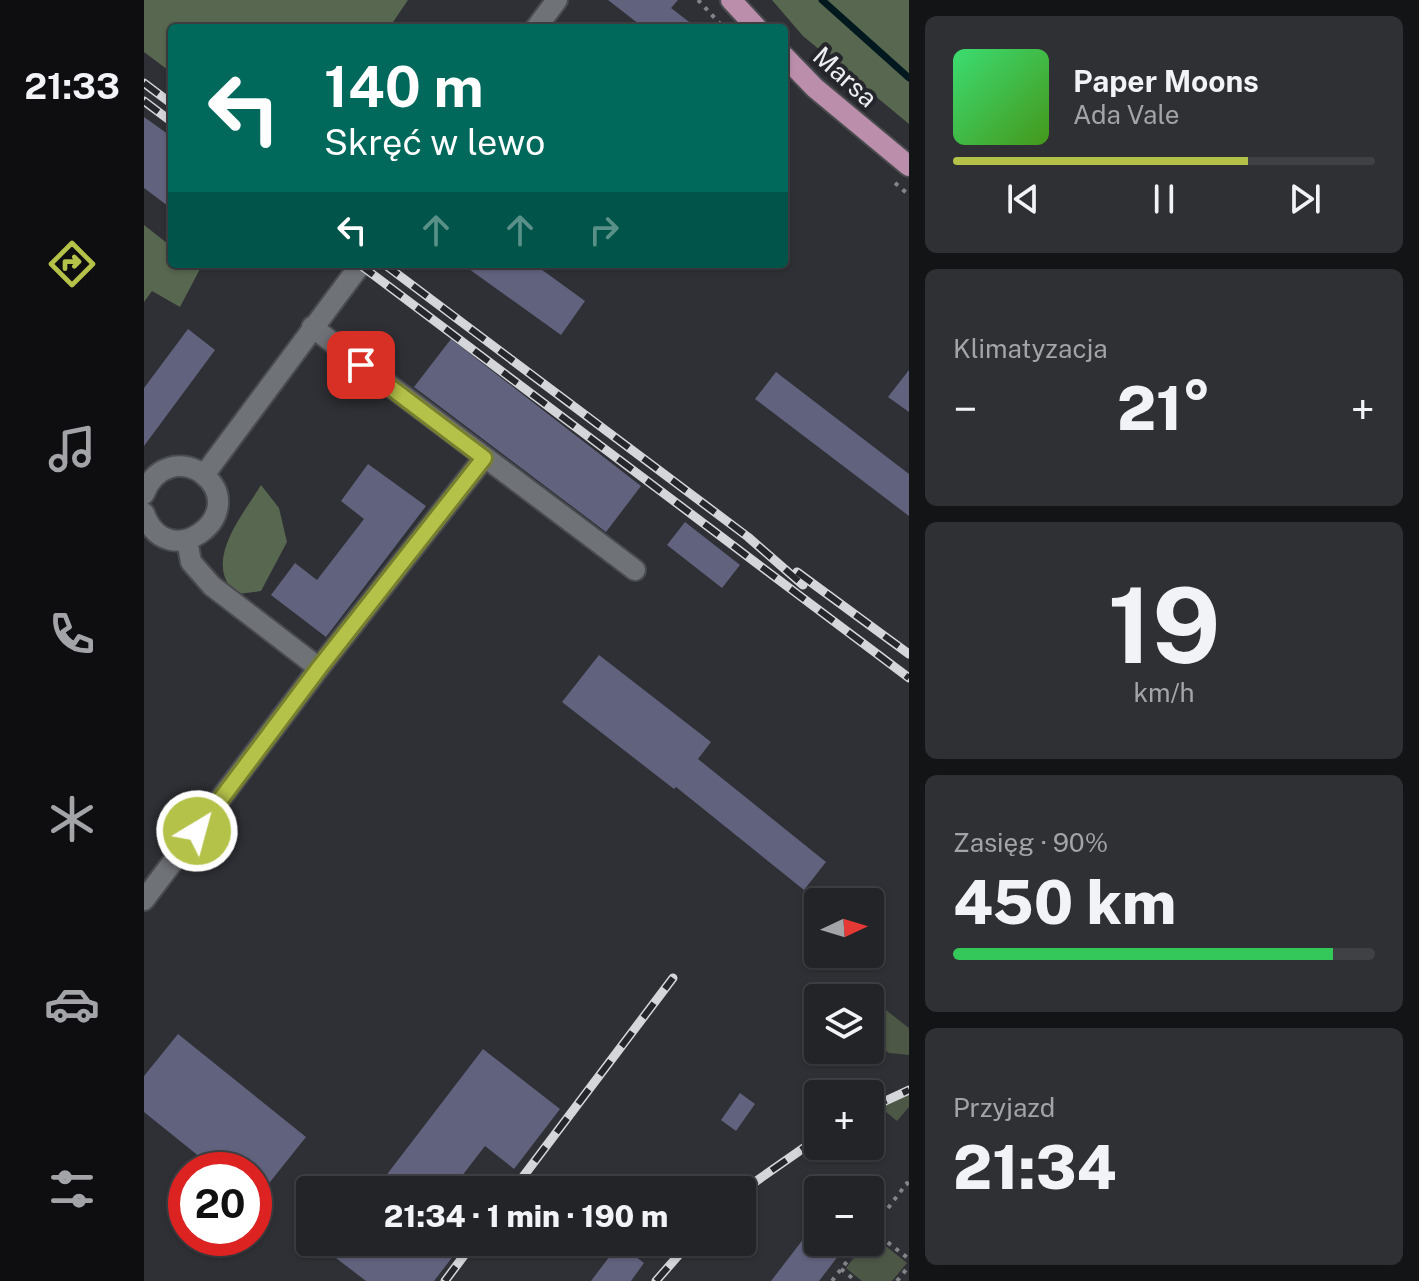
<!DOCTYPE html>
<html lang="pl">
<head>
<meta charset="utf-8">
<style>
	body { margin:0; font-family:"Public Sans",sans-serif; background:#2e3034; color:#f1f3f6; height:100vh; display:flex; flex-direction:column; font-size:30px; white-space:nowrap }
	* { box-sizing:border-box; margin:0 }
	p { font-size:26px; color:#a2a4a8 }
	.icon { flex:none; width:44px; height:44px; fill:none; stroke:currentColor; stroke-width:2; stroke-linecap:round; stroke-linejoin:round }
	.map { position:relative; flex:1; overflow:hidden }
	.sheet { display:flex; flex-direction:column; gap:16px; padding:16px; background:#131416; width:510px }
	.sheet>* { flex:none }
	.guide { position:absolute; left:24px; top:24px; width:620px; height:244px; border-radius:8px; box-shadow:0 2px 6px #0004,0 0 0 2px #3f4145; background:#00695c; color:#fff; overflow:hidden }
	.needle { width:52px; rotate:86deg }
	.tools { position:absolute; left:660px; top:888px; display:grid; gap:16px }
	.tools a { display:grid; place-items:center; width:80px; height:80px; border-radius:8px; background:#222428; box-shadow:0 2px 6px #0004,0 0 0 2px #3f4145; font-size:40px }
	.speed { position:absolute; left:24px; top:1152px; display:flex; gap:16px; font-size:40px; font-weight:700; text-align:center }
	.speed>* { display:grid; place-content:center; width:104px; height:104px; border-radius:50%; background:#222428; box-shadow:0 2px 6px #0004,0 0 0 2px #3f4145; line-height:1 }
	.speed .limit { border:12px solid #d22; background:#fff; color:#111 }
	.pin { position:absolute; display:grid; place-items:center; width:68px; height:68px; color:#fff; margin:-34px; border-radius:16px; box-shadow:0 4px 12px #0006 }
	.me { position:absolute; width:88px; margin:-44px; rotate:37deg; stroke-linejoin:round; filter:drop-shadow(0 0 6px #0008) }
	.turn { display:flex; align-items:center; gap:28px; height:168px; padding:0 24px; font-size:36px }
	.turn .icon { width:104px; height:104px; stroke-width:2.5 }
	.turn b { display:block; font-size:56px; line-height:68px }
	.lanes { display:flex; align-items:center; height:76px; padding:0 24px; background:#0003; justify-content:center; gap:40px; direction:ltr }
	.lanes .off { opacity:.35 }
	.big { font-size:60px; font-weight:800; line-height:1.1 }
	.sheet .tile { flex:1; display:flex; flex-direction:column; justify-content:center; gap:12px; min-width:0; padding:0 28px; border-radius:12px; background:#2e3034 }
	.sheet .dial { align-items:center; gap:0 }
	.dial b { font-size:104px; line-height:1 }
	.song { display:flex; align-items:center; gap:24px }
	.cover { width:96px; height:96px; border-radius:12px; background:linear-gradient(135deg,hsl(140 70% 55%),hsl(100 70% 35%)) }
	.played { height:8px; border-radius:4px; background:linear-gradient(90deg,#b5c249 70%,#3f4145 70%) }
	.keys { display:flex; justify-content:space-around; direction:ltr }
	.heat { display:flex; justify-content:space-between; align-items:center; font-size:44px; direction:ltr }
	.charge { height:12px; border-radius:6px; background:linear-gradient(90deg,#34c759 90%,#3f4145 0) }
	.trip { position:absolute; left:152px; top:1176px; width:460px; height:80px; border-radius:8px; background:#222428; box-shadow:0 2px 6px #0004,0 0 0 2px #3f4145; font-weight:800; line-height:80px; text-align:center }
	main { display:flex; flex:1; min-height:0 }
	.menu { display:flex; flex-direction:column; width:144px; justify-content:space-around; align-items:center; background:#0e0e10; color:#a2a4a8 }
	.menu .icon { width:56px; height:56px }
	.menu .current { color:#b5c249 }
	.menu b { font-size:36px; color:#f1f3f6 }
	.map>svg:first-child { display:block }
</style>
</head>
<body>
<main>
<nav class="menu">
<b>21:33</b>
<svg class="icon current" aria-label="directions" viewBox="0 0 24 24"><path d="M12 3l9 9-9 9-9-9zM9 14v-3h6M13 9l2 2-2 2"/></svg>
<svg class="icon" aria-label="music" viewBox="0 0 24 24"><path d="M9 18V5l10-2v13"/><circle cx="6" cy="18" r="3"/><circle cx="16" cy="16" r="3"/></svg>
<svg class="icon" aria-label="phone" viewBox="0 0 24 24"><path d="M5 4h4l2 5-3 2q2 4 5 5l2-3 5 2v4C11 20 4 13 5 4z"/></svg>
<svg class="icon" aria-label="climate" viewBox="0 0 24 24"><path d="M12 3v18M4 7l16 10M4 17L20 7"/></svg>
<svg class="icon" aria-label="car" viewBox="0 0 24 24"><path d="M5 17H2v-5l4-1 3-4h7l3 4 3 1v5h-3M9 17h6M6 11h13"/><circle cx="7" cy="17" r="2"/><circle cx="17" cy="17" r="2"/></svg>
<svg class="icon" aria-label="filters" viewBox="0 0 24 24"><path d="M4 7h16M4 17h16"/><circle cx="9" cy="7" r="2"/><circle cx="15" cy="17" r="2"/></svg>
</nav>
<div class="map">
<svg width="765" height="1281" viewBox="0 0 765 1281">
	<rect width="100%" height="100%" fill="#2e3035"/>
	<g fill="#4c5746">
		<polygon points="738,1007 765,1028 765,1055 745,1053 726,1038 726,1024"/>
		<polygon points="765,1093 765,1107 753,1121 742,1112 728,1128 739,1138 726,1154 715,1146 726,1146 726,1111"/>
		<polygon points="728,1235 763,1263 748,1281 718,1281 702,1268 722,1242 726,1242"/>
	</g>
	<g fill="#58674f">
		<polygon points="0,0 264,0 245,28 28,28 28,73 0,52"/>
		<polygon points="628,0 765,0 765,124 659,36"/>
		<polygon points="0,225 28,247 28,264 50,264 56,269 36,307 8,291 0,302"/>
		<path d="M117,485L135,508L143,542L117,591L94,594C90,590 84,585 82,580C68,549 103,509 117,485Z"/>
	</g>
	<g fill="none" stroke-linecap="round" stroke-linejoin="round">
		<polyline stroke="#01181f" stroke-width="7" points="678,0 765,78"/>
	</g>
	<g fill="#61627d">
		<polygon points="464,0 534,0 527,8 553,28 500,28"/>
		<polygon points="0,117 28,137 28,209 0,188"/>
		<polygon points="318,264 390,264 441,301 417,335"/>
		<polygon points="44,329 71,350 0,446 0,388"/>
		<polygon points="307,339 497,486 462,532 270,387"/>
		<polygon points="765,370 765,412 744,397"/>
		<polygon points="632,372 765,474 765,516 611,399"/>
		<polygon points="224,464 282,506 182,637 127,595 151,563 173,580 220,519 197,501"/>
		<polygon points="541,522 596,565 578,588 523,545"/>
		<polygon points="455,655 567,742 554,759 682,862 660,890 532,787 530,789 418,702"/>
		<polygon points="34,1034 162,1137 110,1202 110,1170 72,1170 0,1112 0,1076"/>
		<polygon points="339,1049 416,1109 370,1169 341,1146 307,1190 231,1190"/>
		<polygon points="596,1093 611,1104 592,1131 577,1120"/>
		<polygon points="674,1220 674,1242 705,1242 675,1281 627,1281"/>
		<polygon points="171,1242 320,1242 290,1281 222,1281"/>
		<polygon points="475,1244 500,1263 487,1281 447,1281"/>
	</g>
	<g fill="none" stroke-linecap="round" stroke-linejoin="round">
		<defs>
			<g id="minor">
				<polyline points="392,28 413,0"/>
				<polyline points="168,327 491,570"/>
				<polyline points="60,475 217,264"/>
				<path d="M0,494C5,481 12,472 25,468C37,464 50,467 60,475C107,515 23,577 0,513"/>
				<polyline points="43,540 47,562 68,586 175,668"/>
				<polyline points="0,900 175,668 340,458"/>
			</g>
			<g id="major">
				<polyline points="587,0 613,28"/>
				<polyline points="640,56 671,88 765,166"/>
			</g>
		</defs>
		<use href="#minor" stroke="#494b4f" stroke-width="24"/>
		<use href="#major" stroke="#494b4f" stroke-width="24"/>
		<g stroke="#828488" stroke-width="4" stroke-dasharray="4 6" stroke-linecap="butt">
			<polyline points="554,0 580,28"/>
			<polyline points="751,183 765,195"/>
			<polyline points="728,1230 765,1259"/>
			<polyline points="726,1232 763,1183 765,1185"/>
			<polyline points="697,1269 712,1281"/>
			<polyline points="688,1281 718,1242"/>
			<polyline points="753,1281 765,1266"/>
		</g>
		<use href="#minor" stroke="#6f7277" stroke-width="20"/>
		<use href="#major" stroke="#bb8fac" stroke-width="20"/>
		<defs>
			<g id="rail">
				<polyline points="0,83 28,104"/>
				<polyline points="0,101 28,122"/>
				<polyline points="215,264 765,678"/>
				<polyline points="240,264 604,537 659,585"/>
				<polyline points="653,572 765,654"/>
				<polyline points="726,1108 765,1090"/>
				<polyline points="369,1190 529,978"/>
				<polyline points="598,1191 674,1138"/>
				<polyline points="301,1281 330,1242"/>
				<polyline points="512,1281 546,1242"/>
			</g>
		</defs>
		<use href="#rail" stroke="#d4d6d9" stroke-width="9"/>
		<use href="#rail" stroke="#24262b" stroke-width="6" stroke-dasharray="18" stroke-linecap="butt"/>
	</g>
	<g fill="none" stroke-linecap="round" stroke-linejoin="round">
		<defs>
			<polyline id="route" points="53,831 175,668 340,458 217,365"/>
		</defs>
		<use href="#route" stroke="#767e2f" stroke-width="20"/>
		<use href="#route" stroke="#b5c249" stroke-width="14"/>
	</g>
	<g text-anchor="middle" stroke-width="8" stroke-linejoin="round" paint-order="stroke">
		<g font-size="26" fill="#eceef1" stroke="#24262b">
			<text transform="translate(701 77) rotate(42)" y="9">Marsa</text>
		</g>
	</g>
</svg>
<div class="tools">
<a><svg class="needle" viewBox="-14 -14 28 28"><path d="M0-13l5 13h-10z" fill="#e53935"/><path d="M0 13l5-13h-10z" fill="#a2a4a8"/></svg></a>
<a><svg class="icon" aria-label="layers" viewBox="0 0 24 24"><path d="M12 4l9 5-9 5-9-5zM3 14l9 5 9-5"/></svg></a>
<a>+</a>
<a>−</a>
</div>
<div class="speed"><div class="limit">20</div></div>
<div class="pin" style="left:217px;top:365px;background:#d93025"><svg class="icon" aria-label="arrive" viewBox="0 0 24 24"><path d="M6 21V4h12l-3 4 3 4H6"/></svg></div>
<svg class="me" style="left:53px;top:831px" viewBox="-20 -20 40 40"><circle r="17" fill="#b5c249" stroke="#fff" stroke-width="3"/><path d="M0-11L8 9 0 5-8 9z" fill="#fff"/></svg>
<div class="trip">21:34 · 1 min · 190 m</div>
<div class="guide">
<div class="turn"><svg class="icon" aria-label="left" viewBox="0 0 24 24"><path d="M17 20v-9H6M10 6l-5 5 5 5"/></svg><div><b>140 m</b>Skręć w lewo</div></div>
<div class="lanes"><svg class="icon" aria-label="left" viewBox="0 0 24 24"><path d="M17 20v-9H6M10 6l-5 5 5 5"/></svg><svg class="icon off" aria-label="ahead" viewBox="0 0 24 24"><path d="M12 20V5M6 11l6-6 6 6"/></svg><svg class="icon off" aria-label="ahead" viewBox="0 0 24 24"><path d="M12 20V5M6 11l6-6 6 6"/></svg><svg class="icon off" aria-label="right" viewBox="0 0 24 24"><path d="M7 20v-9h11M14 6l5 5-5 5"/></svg></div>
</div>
</div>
<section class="sheet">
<div class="tile">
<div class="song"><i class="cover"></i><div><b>Paper Moons</b><p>Ada Vale</p></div></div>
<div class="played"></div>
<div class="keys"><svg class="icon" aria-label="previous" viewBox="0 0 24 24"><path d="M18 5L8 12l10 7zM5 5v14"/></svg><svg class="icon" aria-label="pause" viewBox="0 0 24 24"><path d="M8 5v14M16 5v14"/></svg><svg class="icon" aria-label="next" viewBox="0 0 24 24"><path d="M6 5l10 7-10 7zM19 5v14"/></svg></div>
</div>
<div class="tile"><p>Klimatyzacja</p>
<div class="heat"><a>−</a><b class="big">21°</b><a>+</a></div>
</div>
<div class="tile dial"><b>19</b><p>km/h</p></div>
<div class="tile"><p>Zasięg · 90%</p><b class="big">450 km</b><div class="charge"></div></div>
<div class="tile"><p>Przyjazd</p><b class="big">21:34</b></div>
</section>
</main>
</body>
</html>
